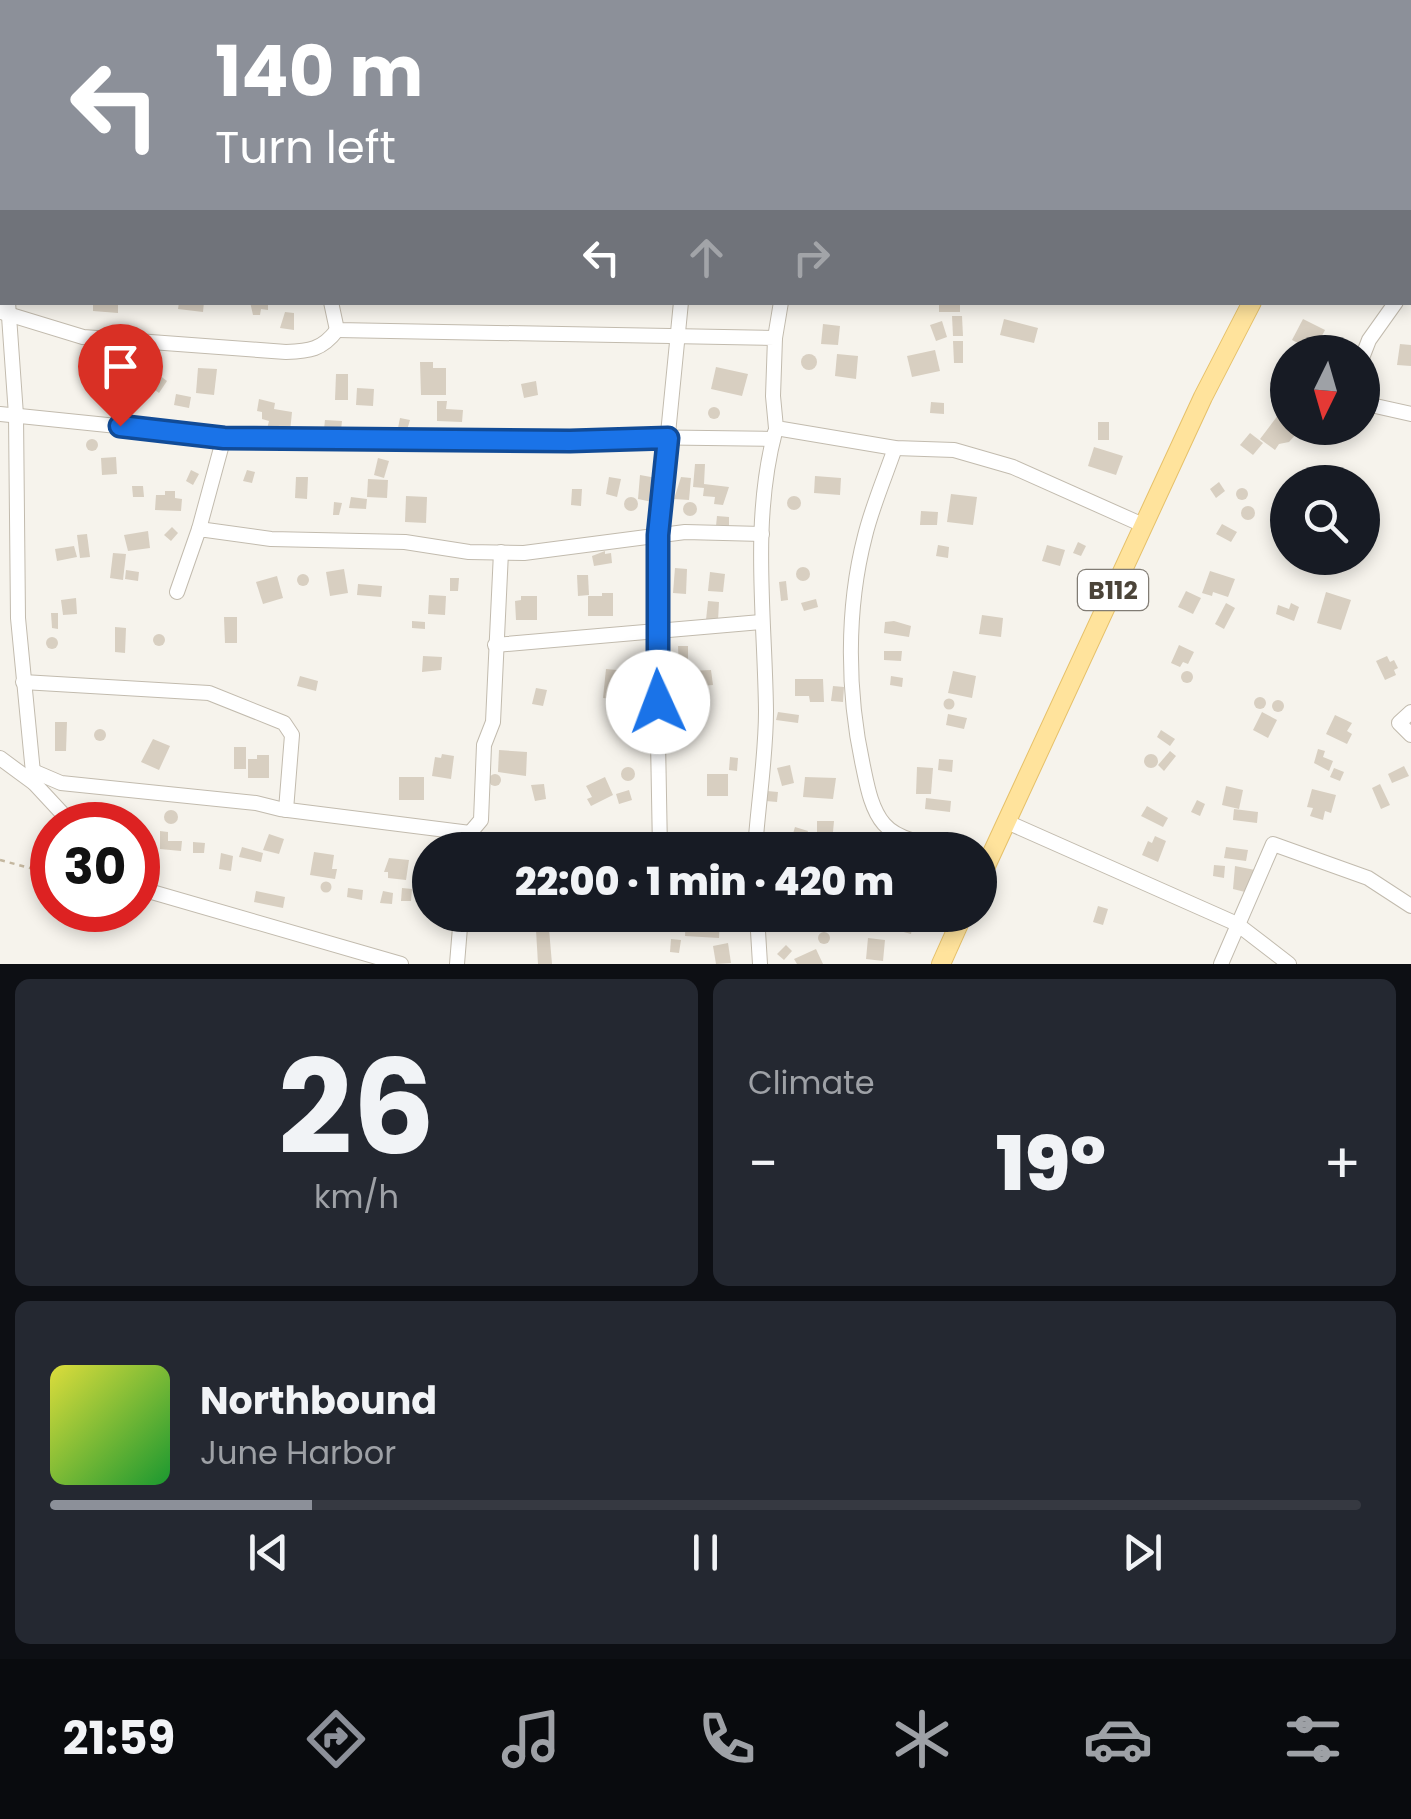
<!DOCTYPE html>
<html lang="en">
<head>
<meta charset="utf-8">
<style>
	body { margin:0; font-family:Poppins,sans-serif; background:#242831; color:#f1f3f6; height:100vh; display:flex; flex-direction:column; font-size:38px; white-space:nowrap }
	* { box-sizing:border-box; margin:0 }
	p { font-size:32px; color:#9ea1a6 }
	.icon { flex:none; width:55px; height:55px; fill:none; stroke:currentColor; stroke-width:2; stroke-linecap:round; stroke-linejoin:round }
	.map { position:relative; height:964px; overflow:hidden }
	.details { display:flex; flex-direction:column; gap:15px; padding:15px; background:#0d0f14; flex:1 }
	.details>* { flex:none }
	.banner { position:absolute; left:0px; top:0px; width:1412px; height:305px; box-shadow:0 5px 15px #0003; background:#8c9099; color:#fff; overflow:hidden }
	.needle { width:65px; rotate:185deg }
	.tools { position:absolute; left:1270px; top:335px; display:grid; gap:20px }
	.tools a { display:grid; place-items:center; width:110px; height:110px; border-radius:50%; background:#171b24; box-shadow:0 5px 15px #0003; font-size:50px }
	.speed { position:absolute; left:30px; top:802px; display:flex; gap:20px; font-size:50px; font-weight:700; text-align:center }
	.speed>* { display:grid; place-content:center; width:130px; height:130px; border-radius:50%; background:#171b24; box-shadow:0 5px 15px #0003; line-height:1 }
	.speed .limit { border:15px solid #d22; background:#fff; color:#111 }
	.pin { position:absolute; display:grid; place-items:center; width:85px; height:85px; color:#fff; margin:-102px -42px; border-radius:50% 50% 50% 0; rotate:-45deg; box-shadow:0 0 10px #0007 }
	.pin .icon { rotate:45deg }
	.me { position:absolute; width:110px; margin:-55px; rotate:358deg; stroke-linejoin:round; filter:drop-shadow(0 0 8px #0008) }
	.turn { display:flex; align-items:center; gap:35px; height:210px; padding:0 50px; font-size:45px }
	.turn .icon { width:130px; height:130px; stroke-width:2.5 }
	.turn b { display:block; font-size:70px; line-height:85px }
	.lanes { display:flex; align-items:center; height:95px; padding:0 50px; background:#0003; justify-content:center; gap:50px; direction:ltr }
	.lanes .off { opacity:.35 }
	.big { font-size:75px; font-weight:800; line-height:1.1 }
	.details .widget { flex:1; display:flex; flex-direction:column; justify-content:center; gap:15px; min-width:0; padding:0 35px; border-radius:15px; background:#242831 }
	.details .dial { align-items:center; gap:0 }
	.dial b { font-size:130px; line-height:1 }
	.song { display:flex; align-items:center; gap:30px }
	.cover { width:120px; height:120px; border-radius:15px; background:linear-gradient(135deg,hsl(60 70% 55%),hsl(130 70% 35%)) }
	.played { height:10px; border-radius:5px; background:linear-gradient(90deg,#8c9099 20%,#363941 20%) }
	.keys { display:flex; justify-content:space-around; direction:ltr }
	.heat { display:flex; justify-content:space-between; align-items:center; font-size:55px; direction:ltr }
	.details .tiles { flex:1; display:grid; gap:15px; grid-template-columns:1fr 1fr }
	.widget:last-child { grid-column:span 2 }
	.trip { position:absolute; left:412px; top:832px; width:585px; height:100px; border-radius:50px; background:#171b24; box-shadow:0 5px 15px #0003; font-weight:800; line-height:100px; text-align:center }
	.menu { display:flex; height:160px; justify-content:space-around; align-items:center; background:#090b0e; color:#9ea1a6 }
	.menu .icon { width:70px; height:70px }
	.menu .on { color:#8c9099 }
	.menu b { font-size:45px; color:#f1f3f6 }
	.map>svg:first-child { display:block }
</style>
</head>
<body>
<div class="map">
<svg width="1411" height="964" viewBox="0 0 1411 964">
	<rect width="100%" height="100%" fill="#f6f3ec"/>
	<g fill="#d8cfc1">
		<polygon points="93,302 118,302 118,313 93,311"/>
		<polygon points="179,302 204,302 203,312 178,309"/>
		<polygon points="250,302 268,302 268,310 261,309 260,315 253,315"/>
		<rect x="939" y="302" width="21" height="10"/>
		<polygon points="285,312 294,313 294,330 280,328"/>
		<polygon points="952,316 962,316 963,336 953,336"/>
		<polygon points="1004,319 1038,328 1034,343 1000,335"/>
		<polygon points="1303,319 1325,330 1314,351 1292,340"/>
		<polygon points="942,321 947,337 936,341 930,325"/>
		<polygon points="823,324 840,326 838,345 821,344"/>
		<polygon points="953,341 963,341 963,363 954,363"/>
		<polygon points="1400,344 1411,345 1411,366 1397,365"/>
		<polygon points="935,350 940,371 912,377 907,356"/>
		<circle cx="809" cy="362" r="8"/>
		<polygon points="837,354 858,356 856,379 835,376"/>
		<polygon points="420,362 433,362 433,368 446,368 446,395 421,395"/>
		<polygon points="716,367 748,374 742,396 711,389"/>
		<polygon points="198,368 217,369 214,395 196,393"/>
		<polygon points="336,374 348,374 348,400 335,400"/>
		<polygon points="159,375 167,381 159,393 151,387"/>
		<polygon points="100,378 116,382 112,398 97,394"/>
		<polygon points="536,381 538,395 524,398 521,384"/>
		<polygon points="357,388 374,389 373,406 356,405"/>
		<polygon points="176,394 191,397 189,408 174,405"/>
		<polygon points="259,399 275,403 274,409 292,412 290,432 267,429 269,421 262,419 262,412 257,411"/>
		<polygon points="437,401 447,401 446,409 463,410 462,422 437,421"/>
		<polygon points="931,402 944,403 944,414 930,413"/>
		<circle cx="714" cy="413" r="6"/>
		<polygon points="1279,414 1296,434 1289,442 1279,444 1275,450 1260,439"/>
		<polygon points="400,418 410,420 407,430 398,428"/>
		<polygon points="325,420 342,421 341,430 324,429"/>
		<rect x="1098" y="422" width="11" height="18"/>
		<polygon points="1250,433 1263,443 1253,455 1240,445"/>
		<circle cx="92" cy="445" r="6"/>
		<polygon points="1094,447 1123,456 1116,475 1088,466"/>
		<polygon points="116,457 117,474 102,475 101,458"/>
		<polygon points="378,458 389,461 384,478 374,475"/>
		<polygon points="695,464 705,464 704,484 729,487 723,505 714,504 715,497 703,496 704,488 693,487"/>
		<polygon points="191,470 199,474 193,485 186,481"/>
		<polygon points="247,470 255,472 252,483 243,481"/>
		<polygon points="640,475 662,479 657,503 638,499"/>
		<polygon points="815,476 841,478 840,495 814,493"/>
		<polygon points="296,477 308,477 307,499 295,498"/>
		<polygon points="609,477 621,479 617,497 606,494"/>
		<polygon points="681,477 691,478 689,500 674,499"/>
		<polygon points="368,479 388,480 387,498 367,497"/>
		<polygon points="1219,482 1225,491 1216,498 1210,489"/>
		<polygon points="132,486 143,486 144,497 133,497"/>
		<circle cx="1242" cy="494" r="6"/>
		<polygon points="572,489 582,489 581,506 571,505"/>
		<polygon points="165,491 175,491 175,498 182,499 181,511 155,510 156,495 165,495"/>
		<polygon points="951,494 977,497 973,525 947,522"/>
		<circle cx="794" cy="503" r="7"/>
		<polygon points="406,496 427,497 426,523 405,522"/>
		<polygon points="351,497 367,499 366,509 349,508"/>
		<circle cx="631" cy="504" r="7"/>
		<circle cx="690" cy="509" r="7"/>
		<polygon points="334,502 342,503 339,515 333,515"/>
		<circle cx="1248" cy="513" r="7"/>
		<polygon points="921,511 938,512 937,525 920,525"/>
		<polygon points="717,516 729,517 729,527 716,526"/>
		<polygon points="1222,524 1237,532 1231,542 1216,534"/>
		<polygon points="172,527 178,533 171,541 164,535"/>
		<polygon points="148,531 150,548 128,551 124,535"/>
		<polygon points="87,534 90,557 80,558 77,535"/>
		<polygon points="1078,542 1086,546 1081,556 1073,553"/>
		<polygon points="938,545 949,547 948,558 936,556"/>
		<polygon points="1047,545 1065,550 1060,566 1042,561"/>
		<polygon points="74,546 77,557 57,561 55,549"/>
		<polygon points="605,551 605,554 611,553 612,563 594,566 592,556"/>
		<polygon points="113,553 126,554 123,580 110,578"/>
		<circle cx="803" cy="574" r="7"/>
		<polygon points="675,568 687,569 686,594 673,593"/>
		<polygon points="344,569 348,593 330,596 326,572"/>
		<polygon points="126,570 139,572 138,581 125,579"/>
		<polygon points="1210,571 1235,579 1228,597 1213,592 1212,596 1202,593"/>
		<polygon points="710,572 725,574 723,592 708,591"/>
		<circle cx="303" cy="580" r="6"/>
		<polygon points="577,575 588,575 589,595 578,596"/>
		<polygon points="277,576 283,598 263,604 256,582"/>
		<polygon points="450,578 459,578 458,591 450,591"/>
		<polygon points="786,581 788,600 781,601 779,582"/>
		<polygon points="358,584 382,586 381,597 357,595"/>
		<polygon points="1186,591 1201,598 1193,614 1178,607"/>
		<polygon points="1326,592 1351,600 1341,630 1317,623"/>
		<polygon points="602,593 613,593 613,616 588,616 588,596 602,596"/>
		<polygon points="429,595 446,596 445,615 428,614"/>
		<polygon points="521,596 537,596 537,620 516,620 515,601 521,600"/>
		<polygon points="76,598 77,614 63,615 61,600"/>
		<polygon points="816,599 818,607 804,611 801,603"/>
		<polygon points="708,601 719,602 718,621 706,620"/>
		<polygon points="1226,603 1235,608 1224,629 1215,624"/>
		<polygon points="1291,603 1299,607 1294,621 1276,614 1278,605 1289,609"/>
		<polygon points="51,613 58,613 58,629 52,628"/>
		<polygon points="982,615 1003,618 1001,637 979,634"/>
		<polygon points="224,617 237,617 237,643 225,643"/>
		<polygon points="412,621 425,622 425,629 412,628"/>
		<polygon points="894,621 911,626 909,637 884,633 885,622"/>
		<polygon points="115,627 126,628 125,653 115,652"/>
		<circle cx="159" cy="640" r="6"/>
		<circle cx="52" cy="643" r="6"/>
		<polygon points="1179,645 1194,652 1188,664 1183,662 1180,667 1171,663"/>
		<polygon points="678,646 688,646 688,669 679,669"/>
		<polygon points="884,651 902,651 901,661 884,660"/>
		<polygon points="423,656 442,657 441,670 422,672"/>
		<polygon points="1387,656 1390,662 1394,660 1398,668 1394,670 1396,675 1385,680 1376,661"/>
		<polygon points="606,669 627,671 622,694 616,699 603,698"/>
		<polygon points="711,670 713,685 690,687 689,671"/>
		<circle cx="1187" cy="677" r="6"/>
		<polygon points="953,671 976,676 972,698 948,693"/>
		<polygon points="300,676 318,681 316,691 297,686"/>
		<polygon points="891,676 903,678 902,687 890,685"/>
		<polygon points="795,679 823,679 824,702 810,702 809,696 795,696"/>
		<polygon points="833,686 844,687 843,702 831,701"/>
		<polygon points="536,688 547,690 543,706 532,704"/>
		<circle cx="1260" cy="703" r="6"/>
		<circle cx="949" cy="704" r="5.5"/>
		<circle cx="1278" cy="706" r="6"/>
		<polygon points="778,712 799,715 798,723 776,720"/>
		<polygon points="1262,712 1277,720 1268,738 1253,730"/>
		<polygon points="948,714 967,718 964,729 946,725"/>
		<polygon points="1335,715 1352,723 1347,731 1352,734 1347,744 1326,734"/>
		<polygon points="55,722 67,722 66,751 55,751"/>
		<circle cx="100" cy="735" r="6"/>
		<polygon points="1161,730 1175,739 1170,746 1157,737"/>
		<polygon points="153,739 170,746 159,770 141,762"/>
		<rect x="234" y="747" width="12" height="22"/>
		<polygon points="1318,749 1325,751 1323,757 1333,761 1329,771 1314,763"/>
		<polygon points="499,750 527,752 526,776 498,772"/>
		<polygon points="1170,751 1176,756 1164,771 1158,765"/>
		<circle cx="1151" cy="761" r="7"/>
		<polygon points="442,754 454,756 451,779 432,776 435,757 441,758"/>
		<polygon points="257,755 269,755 269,778 248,778 248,759 257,759"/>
		<polygon points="730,757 738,758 737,771 729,770"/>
		<polygon points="939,759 953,760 952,772 938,770"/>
		<polygon points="790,765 794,783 782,786 777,768"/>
		<polygon points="1404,766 1409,776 1392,783 1388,774"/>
		<polygon points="917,767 933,768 931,794 916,794"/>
		<circle cx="628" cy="774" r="7"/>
		<polygon points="1334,768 1344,772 1340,781 1330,777"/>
		<circle cx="495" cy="780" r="6"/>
		<rect x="707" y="774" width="21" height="22"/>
		<rect x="399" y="777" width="25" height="23"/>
		<polygon points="605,777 613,795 591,806 587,799 592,797 586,786"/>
		<polygon points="805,777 836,778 833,799 803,797"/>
		<polygon points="544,784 546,799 535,801 531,785"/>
		<polygon points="1380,784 1390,805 1381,809 1372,788"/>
		<polygon points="1226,786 1243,790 1239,809 1222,805"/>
		<polygon points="1312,789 1336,795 1331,813 1325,811 1323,820 1310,816 1313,808 1307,807"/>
		<polygon points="629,790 632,800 619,804 616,794"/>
		<polygon points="767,791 778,792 777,802 766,801"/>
		<polygon points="926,798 951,801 950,812 925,809"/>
		<polygon points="1197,800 1205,804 1200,816 1191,812"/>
		<polygon points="1147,806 1168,818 1163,827 1141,816"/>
		<polygon points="1234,809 1258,812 1257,823 1233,820"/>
		<circle cx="171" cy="817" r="7"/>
		<polygon points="817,821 834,821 833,832 817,832"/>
		<polygon points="795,827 808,831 804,841 792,837"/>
		<polygon points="160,831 168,832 168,841 182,841 181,851 160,849"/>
		<polygon points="269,834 284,839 279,854 263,850"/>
		<polygon points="1155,836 1166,841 1158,862 1142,855 1148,841 1152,843"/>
		<polygon points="700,839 715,841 714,850 699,850"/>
		<polygon points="193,842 205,843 204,853 193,853"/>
		<polygon points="521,844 546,846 545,850 521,850"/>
		<polygon points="242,847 263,853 261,862 239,857"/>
		<polygon points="1226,847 1248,850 1246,861 1224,858"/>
		<polygon points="314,852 334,855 332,869 337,869 335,879 310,875"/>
		<polygon points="221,853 233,856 231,871 219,869"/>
		<polygon points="389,858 409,860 406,880 388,878 388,872 384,872"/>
		<polygon points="1214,865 1225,866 1224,878 1213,876"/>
		<polygon points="1235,866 1255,870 1249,893 1233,889"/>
		<circle cx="326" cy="887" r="5.5"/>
		<polygon points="348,888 363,890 362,900 347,897"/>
		<polygon points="402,888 412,889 411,901 401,901"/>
		<polygon points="256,891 285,897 283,908 254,902"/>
		<polygon points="383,891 393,893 392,904 380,903"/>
		<polygon points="1098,906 1108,909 1103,925 1093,922"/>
		<polygon points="900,915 914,917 911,934 896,930"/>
		<polygon points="686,916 720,917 719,938 685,936"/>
		<polygon points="549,929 552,964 538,964 536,930"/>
		<circle cx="824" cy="938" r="6"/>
		<polygon points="868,938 885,940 883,961 866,959"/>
		<polygon points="671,939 681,940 679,953 670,952"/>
		<polygon points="728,943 731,963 716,964 713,946"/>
		<polygon points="786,945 792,951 784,960 777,954"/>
		<polygon points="816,949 823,964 797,964 794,959"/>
	</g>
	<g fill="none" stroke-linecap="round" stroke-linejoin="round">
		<defs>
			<g id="minor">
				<polyline points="17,0 17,2"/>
				<polyline points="152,0 179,2"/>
				<polyline points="190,0 191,2"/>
				<polyline points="377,0 377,2"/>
				<polyline points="470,0 471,2"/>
				<polyline points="665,0 665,2"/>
				<polyline points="965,0 965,2"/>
				<polyline points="93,2 111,0"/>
				<polyline points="0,22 2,21"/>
				<polyline points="0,228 2,228"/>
				<polyline points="1410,289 1411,289"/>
				<polyline points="8,302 16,415 18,618 34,783"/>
				<polyline points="331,302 337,330 775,338 773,396 776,428 895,448 954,450 1013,467 1143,525"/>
				<path d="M1,312L83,337L286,352C309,351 322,350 337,330"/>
				<polyline points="775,338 781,302"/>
				<polyline points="1362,358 1369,340 1396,302"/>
				<polyline points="1362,403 1411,414"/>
				<polyline points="0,414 224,437 570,441 632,437 773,439"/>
				<path d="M895,448C885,477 872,507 865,536C846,609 847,693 863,766C867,785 871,809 884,824C901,844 939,845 963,850"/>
				<polyline points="199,529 224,437"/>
				<polyline points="177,592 199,529 271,539 405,542 469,552 524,553 685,532 762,534"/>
				<polyline points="495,645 761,622"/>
				<polyline points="23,682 209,693 284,723 292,735 286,810"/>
				<polyline points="1411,712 1399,723 1411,735"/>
				<polyline points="0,758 34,783 73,825"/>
				<polyline points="33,771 61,783 256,803 280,809 470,833 466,850"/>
				<polyline points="1007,822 1237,924 1289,964"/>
				<polyline points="470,833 481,820 484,745 493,722 501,552"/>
				<polyline points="660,850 656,631 658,535 681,302"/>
				<path d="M755,850C758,804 766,757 766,711C765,618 751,523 775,432"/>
				<polyline points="138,888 401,964"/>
				<polyline points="757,915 760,964"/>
				<polyline points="457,964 461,915"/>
				<polyline points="1221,964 1273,844 1368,878 1411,906"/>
			</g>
			<g id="major">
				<polyline points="1410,87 1411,86"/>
				<polyline points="980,879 1203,397 1252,302"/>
				<polyline points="941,964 963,915"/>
			</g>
		</defs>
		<use href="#minor" stroke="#c2bbae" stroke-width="16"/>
		<use href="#major" stroke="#e6c16a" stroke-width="20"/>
		<polyline stroke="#c4b79f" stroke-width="2.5" stroke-dasharray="5 5" stroke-linecap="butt" points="0,860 52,874"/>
		<use href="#minor" stroke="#fff" stroke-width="14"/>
		<use href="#major" stroke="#ffe39c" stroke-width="18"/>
	</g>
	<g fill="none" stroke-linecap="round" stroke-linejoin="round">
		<defs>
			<polyline id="route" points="120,426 224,438 570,441 668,438 658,535 658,702"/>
		</defs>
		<use href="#route" stroke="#114b97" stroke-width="25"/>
		<use href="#route" stroke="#1a73e8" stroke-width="18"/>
	</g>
	<g text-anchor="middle" stroke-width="8" stroke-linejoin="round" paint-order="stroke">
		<rect fill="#fff" stroke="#817c74" stroke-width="2.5" x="1078" y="570" width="70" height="40" rx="8"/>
		<g font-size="25" font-weight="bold" fill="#4b4439">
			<text x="1113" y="599">B112</text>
		</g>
	</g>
</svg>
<div class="tools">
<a><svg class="needle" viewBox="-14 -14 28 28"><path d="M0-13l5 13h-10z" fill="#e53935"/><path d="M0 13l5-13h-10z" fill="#9ea1a6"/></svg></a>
<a><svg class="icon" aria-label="search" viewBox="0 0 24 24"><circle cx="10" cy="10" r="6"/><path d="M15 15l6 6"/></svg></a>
</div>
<div class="speed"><div class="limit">30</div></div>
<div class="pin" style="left:120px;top:426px;background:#d93025"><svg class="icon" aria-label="arrive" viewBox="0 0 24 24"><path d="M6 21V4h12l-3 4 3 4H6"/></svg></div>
<svg class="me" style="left:658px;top:702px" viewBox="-20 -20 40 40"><circle r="19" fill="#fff"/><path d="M0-13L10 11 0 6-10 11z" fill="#1a73e8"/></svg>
<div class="trip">22:00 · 1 min · 420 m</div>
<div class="banner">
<div class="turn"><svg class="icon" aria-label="left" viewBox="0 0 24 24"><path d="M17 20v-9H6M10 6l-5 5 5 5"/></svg><div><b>140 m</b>Turn left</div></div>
<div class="lanes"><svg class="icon" aria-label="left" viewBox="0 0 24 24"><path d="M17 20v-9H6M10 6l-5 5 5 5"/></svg><svg class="icon off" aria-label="ahead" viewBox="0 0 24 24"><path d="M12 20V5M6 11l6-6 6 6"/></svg><svg class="icon off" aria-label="right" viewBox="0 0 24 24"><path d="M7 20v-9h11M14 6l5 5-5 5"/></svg></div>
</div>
</div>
<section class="details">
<div class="tiles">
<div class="widget dial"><b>26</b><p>km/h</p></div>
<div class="widget"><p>Climate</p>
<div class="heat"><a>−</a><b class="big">19°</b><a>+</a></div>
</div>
<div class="widget">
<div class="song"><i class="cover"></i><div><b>Northbound</b><p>June Harbor</p></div></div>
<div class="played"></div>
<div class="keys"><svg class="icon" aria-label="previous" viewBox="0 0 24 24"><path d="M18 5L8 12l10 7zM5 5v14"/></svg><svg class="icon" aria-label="pause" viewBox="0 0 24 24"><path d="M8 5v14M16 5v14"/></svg><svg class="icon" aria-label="next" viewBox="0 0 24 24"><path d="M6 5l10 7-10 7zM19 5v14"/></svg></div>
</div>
</div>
</section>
<nav class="menu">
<b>21:59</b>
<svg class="icon on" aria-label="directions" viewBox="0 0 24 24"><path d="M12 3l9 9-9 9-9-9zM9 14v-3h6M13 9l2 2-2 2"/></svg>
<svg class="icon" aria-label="music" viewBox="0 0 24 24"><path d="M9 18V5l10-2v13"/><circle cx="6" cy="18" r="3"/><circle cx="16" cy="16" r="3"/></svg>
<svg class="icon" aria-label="phone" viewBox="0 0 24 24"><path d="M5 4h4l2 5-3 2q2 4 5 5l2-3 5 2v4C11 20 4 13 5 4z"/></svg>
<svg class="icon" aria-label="climate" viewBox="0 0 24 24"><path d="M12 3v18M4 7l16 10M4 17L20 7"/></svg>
<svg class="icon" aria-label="car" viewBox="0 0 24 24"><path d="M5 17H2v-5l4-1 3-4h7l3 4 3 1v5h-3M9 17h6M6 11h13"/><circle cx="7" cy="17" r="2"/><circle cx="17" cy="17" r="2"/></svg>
<svg class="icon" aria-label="filters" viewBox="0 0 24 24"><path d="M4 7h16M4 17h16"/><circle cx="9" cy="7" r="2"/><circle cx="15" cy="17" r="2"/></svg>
</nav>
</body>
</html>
